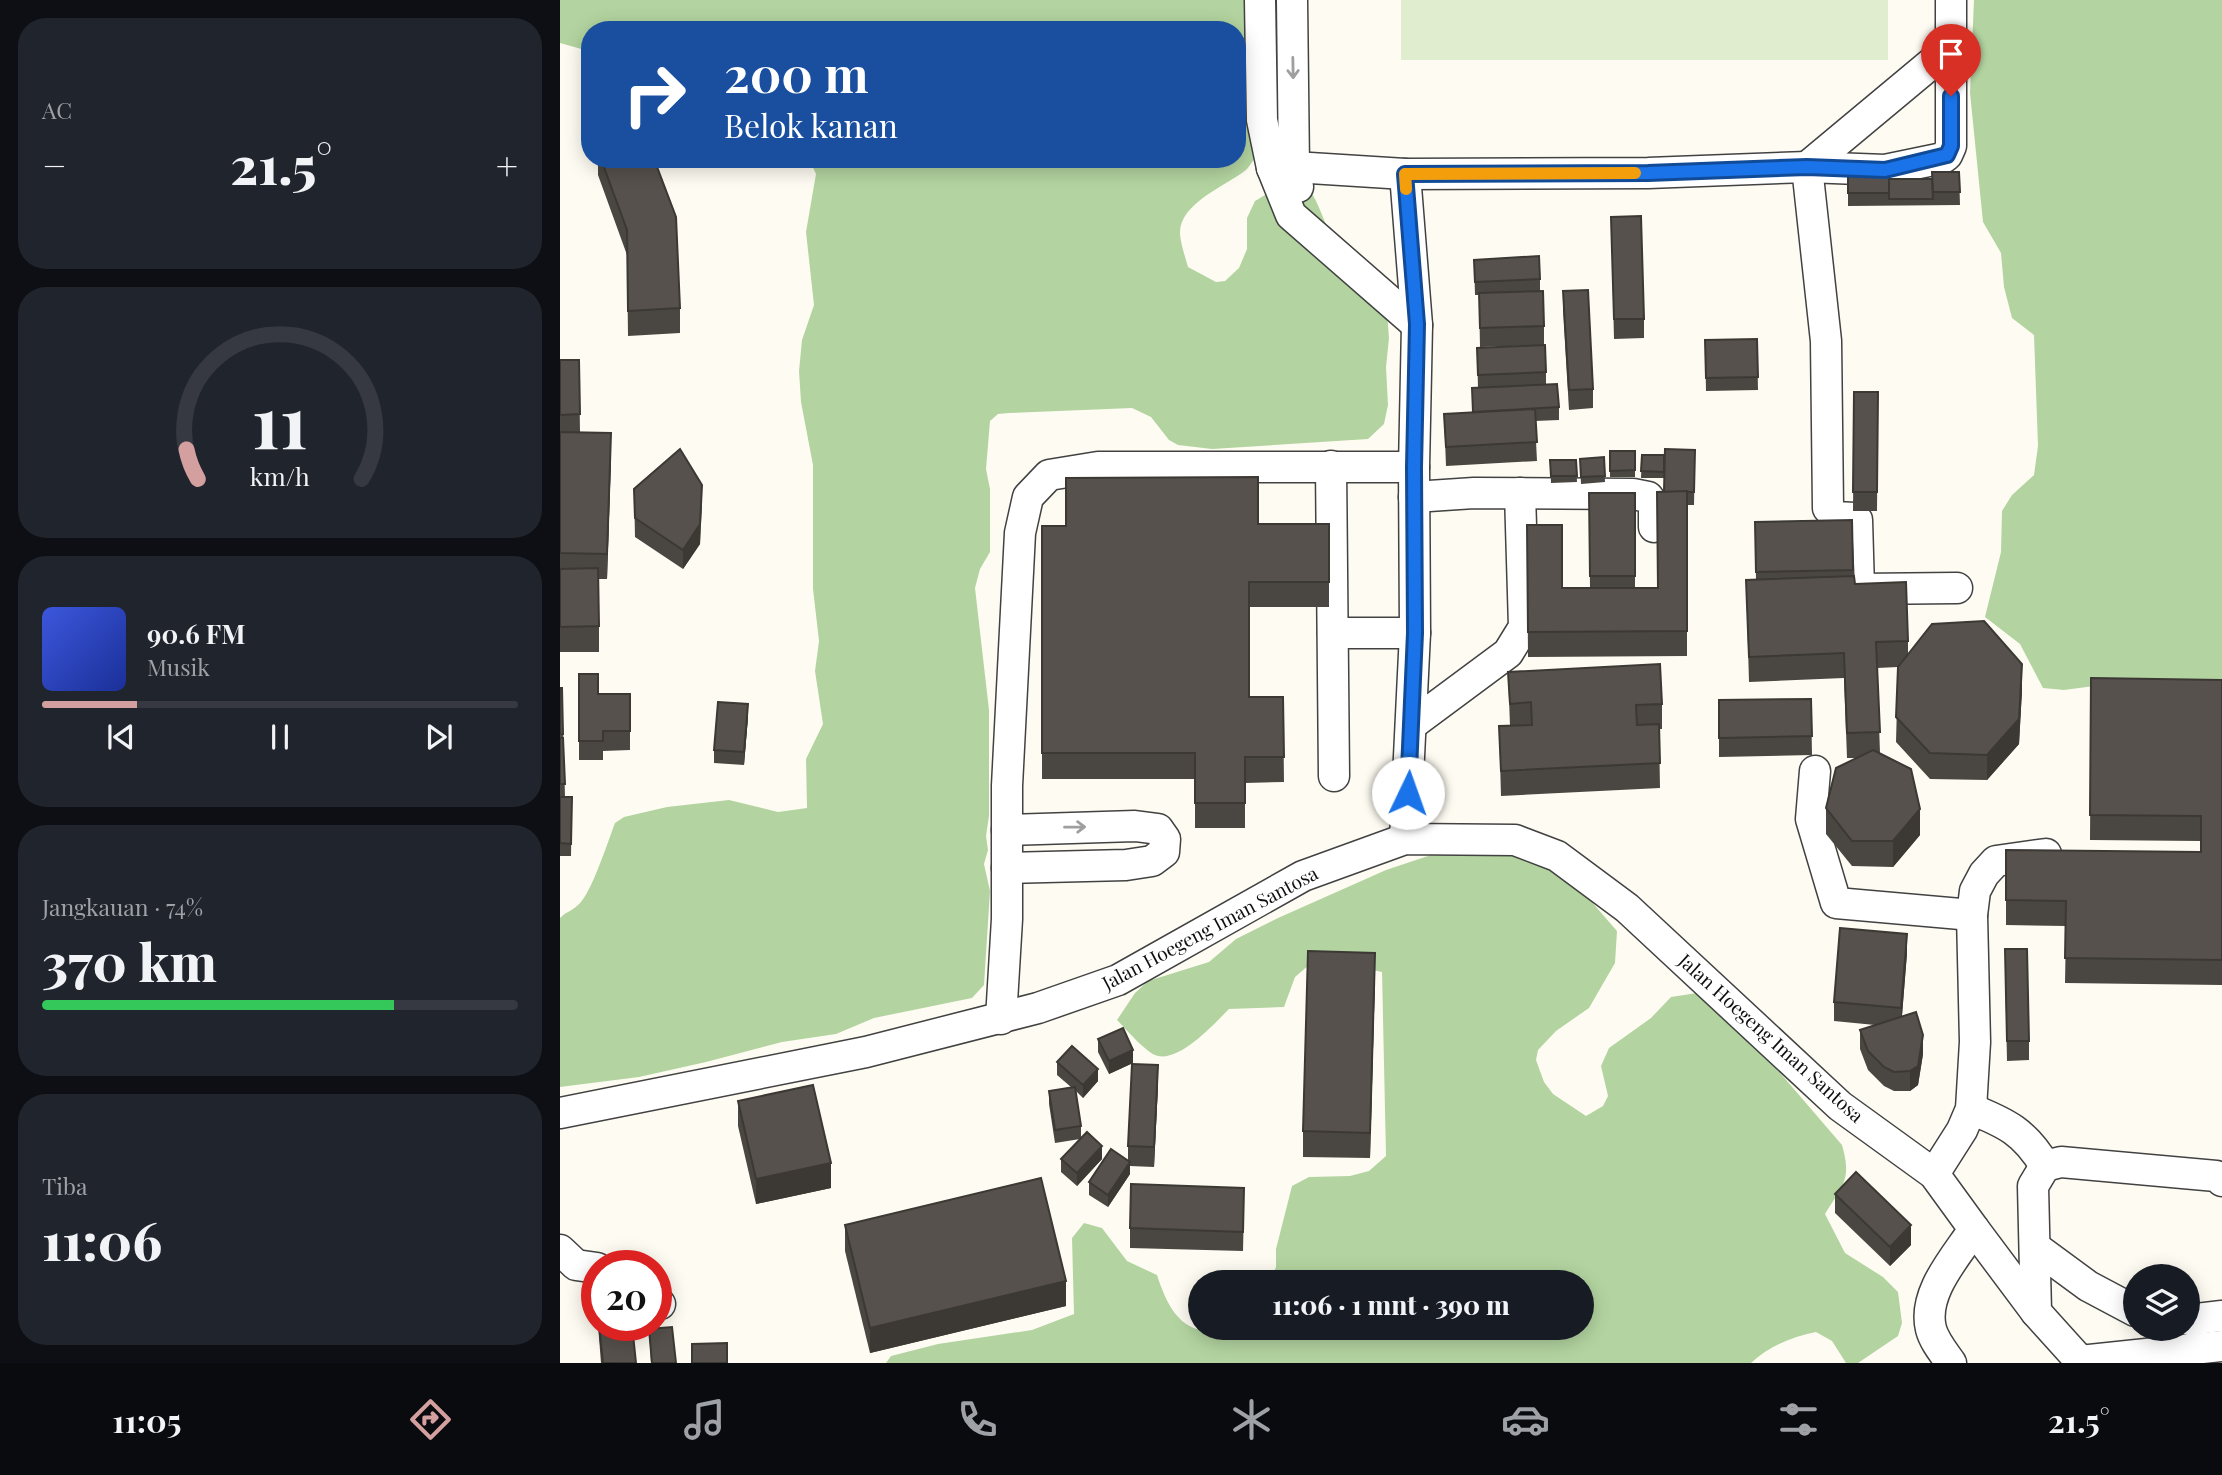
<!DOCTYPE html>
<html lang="id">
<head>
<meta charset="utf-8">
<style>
	body { margin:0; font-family:"Playfair Display",serif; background:#20242c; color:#f1f3f6; height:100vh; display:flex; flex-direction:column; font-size:26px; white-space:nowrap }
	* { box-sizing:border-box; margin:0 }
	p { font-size:23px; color:#9ea1a6 }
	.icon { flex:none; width:38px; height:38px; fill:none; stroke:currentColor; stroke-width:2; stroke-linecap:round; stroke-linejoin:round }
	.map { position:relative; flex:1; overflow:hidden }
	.details { display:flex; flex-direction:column; gap:18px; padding:18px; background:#0d0f14; width:560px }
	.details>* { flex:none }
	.banner { position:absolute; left:21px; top:21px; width:665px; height:147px; border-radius:28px; box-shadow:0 4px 18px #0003; background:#1a4fa0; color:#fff; overflow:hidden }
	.controls { position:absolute; left:1563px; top:1264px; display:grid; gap:14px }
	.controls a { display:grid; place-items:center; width:77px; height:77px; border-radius:50%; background:#171b24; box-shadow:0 4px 18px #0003; font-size:35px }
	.speed { position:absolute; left:21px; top:1250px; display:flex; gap:14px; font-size:35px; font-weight:700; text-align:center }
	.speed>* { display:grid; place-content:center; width:91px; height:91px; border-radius:50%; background:#171b24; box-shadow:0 4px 18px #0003; line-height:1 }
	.speed .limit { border:10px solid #d22; background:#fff; color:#111 }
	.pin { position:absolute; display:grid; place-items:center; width:60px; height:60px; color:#fff; margin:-72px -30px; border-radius:50% 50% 50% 0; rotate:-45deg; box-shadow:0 0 7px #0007 }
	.pin .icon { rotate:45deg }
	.me { position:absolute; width:77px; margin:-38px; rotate:3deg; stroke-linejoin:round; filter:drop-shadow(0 0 5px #0008) }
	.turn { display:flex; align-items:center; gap:24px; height:147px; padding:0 28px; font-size:32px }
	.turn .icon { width:91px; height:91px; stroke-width:2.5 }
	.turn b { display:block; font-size:49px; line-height:60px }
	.big { font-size:52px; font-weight:800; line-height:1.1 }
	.details .tile { flex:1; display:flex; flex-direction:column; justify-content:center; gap:10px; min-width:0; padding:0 24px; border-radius:28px; background:#20242c }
	.details .dial { align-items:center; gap:0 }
	.dial svg { height:182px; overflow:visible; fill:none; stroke:#363941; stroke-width:7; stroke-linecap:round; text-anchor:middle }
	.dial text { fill:#f1f3f6; stroke:none }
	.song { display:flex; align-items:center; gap:21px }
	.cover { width:84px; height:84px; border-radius:10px; background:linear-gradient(135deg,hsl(230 70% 55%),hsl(230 70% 35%)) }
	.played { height:7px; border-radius:4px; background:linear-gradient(90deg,#d49f9f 20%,#363941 20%) }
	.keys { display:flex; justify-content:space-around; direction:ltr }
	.heat { display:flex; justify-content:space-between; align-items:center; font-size:38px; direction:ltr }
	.charge { height:10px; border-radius:5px; background:linear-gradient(90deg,#34c759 74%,#363941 0) }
	.trip { position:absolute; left:628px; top:1270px; width:406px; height:70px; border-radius:35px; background:#171b24; box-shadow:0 4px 18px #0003; font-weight:800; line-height:70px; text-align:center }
	.tab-bar { display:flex; height:112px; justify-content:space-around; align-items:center; background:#090b0e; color:#9ea1a6 }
	.tab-bar .icon { width:49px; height:49px }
	.tab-bar .active { color:#d49f9f }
	.tab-bar b { font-size:32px; color:#f1f3f6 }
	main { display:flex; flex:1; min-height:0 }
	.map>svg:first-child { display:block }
</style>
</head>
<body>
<main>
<section class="details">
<div class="tile"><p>AC</p>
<div class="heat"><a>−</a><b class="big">21.5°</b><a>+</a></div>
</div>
<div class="tile dial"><svg viewBox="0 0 100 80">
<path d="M14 69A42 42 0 1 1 86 69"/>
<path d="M14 69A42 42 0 0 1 9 56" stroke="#d49f9f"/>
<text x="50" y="56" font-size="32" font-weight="700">11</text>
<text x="50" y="72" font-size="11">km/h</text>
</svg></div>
<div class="tile">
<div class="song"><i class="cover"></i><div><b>90.6 FM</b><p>Musik</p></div></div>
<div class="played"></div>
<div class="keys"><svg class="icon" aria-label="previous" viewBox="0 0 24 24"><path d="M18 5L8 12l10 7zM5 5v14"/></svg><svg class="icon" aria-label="pause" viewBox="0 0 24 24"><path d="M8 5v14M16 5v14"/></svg><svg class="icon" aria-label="next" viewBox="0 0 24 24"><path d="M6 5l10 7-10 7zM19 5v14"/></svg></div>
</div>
<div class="tile"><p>Jangkauan · 74%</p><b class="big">370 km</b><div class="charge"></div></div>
<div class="tile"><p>Tiba</p><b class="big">11:06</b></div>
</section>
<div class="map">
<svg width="1662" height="1363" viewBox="0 0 1662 1363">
	<rect width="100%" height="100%" fill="#fefcf2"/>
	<g fill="#b3d4a0">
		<path d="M0,0H688L699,151C695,157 691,165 686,170C666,186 619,203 620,234C621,245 625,256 628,267L656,282L665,281L679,268L687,249V218L695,201L725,183L749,189C762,206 771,249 788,260C799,266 813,270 824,275L829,338L826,367L828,405L824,424L808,439L652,449L618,445L609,440L591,417L572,408L449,413L438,414L430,421L426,469L430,489V552L420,569L415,588L429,710V816L426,836L428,850L424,864L430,891L424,985L412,998L314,1018L276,1034L222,1042L146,1062L79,1077L0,1087V918C7,911 12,911 18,905C31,895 48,841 55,823L64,817L107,807L169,800L218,812L247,808L246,759L263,724L255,671L259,641L253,589V465L241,402L239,371L242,340L254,305L246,232L256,174L249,159H677V30H30V63L25,50L0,43Z"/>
		<polygon points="1414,0 1662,0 1662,683 1587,679 1504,690 1483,688 1460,644 1425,617 1441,552 1442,511 1452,495 1474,475 1478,446 1474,335 1452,318 1444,287 1441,253 1423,222 1410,93"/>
		<path d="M943,847L987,864L1017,885L1057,931L1055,963L1029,1008L996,1031L978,1050L976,1060L984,1082L993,1094L1026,1116L1043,1106L1048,1096L1041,1066L1049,1048L1091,1018L1111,997L1137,993L1190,1038L1282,1145C1292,1180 1283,1185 1265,1214L1285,1253L1323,1277L1338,1292L1342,1323L1338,1336L1298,1363H1286L1272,1341L1256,1332C1232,1337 1209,1346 1191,1363H326L331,1356L378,1344L472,1330L514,1314L512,1238L524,1223L542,1228L567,1261L597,1275C608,1309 624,1340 666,1328H1022V1283H709L716,1267V1249L732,1186L749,1177L790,1176L809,1171L826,1156L822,972L786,965H749L735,977L724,1007L669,1009C655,1023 621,1061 598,1056C587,1054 566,1029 557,1020L575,993L588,981L649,962L676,939L718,918L826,870L874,854L903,848Z"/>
	</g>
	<rect fill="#e1edcf" x="841" y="0" width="487" height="60"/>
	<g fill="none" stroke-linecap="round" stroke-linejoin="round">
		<defs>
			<g id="minor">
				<polyline points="700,0 702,120 712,168 731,215 857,325"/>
				<polyline points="732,0 734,167 738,187"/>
				<polyline points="1391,47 1247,167 1266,341 1268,508 1276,517 1294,518 1297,520 1299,589 1397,588"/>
				<polyline points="712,168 734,167 845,174 1088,173 1247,167 1325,170 1383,158 1387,155 1391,146 1391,0"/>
				<polyline points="845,174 857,325 854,467 855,633 845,839"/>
				<polyline points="771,466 774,776"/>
				<polyline points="854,497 914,493 1073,494 1088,497 1094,505 1094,527"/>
				<polyline points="773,633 855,633"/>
				<polyline points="851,725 948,653 964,627 960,493"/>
				<polyline points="1255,771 1251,819 1276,903 1412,915"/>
				<polyline points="447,868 566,865 592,861 604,852 605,839 598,829 575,826 447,830"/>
				<polyline points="441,1019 447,919 447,786 460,533 468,497 489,475 538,467 854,467"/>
				<path d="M1411,1109C1446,1123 1465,1132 1485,1166"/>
				<path d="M0,1113L306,1052L478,1008L558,980L743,876L845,839L955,840L997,856L1067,908L1280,1106L1374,1174L1414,1229C1396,1257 1362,1293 1371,1329C1374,1341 1384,1353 1391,1363"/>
				<polyline points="1374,1174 1402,1130 1411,1109 1415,1042 1412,915 1415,891 1424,874 1436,861 1486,854"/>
				<polyline points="1414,1229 1476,1312 1522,1363"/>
				<polyline points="1475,1247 1528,1286 1575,1311"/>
				<polyline points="0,1250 16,1265 37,1268"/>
				<polyline points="96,1299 100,1304"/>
				<polyline points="1476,1312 1473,1186 1485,1166 1501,1162 1656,1176 1662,1181"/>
				<polyline points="1628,1320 1662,1316"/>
				<polyline points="1520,1361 1662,1346"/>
			</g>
		</defs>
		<use href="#minor" stroke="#424242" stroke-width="33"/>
		<use href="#minor" stroke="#fff" stroke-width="30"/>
	</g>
	<g fill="#4a4641">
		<polygon points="38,159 94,159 120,308 120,333 68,336 67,255 38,175"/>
		<polygon points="1399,172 1400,205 1288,206 1288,173 1329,179 1372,179"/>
		<polygon points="1051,217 1084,319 1084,338 1054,339"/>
		<polygon points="914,260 980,279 980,291 984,326 984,345 920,347 919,295 915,295"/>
		<polygon points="1003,291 1033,389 1033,408 1009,410 1003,310"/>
		<polygon points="1197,339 1198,390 1146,391 1145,340"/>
		<polygon points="917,348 986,372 986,385 999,407 999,420 975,421 977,461 886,466 884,414 912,413 912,388 918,388"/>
		<polygon points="0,360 19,360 20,432 51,458 47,579 39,579 39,652 0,652"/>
		<polygon points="1294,392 1318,392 1317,511 1293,511"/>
		<polygon points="1135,450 1134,505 1127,505 1127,656 968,657 967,525 1002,588 1030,588 1029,493 1075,493 1075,588 1098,588 1104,492"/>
		<rect x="1050" y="451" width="25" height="26"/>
		<polygon points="1082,455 1104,455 1104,478 1081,478"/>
		<polygon points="1044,457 1045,482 1021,484 1020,459"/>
		<polygon points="990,460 1016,460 1017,482 991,483"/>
		<polygon points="74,489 142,504 140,544 123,569 75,537"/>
		<polygon points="1292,520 1295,584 1348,641 1348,654 1462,690 1459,744 1427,780 1370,779 1336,742 1338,667 1317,668 1320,753 1360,835 1333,867 1292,866 1266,834 1266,808 1297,758 1287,758 1284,678 1189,682 1186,580 1196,580 1195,522"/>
		<polygon points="698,524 769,524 769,607 689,607 689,697 723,697 724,782 685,783 685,828 635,828 635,779 482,779 482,526"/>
		<polygon points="948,672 1102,704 1102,729 1099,729 1100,788 941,796 939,726 950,726"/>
		<polygon points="19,674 38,694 70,694 70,750 43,751 43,760 19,760"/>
		<polygon points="1531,678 1662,680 1662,985 1505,983 1506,926 1446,925 1446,850 1641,852 1641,841 1530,840"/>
		<polygon points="0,688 2,688 5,796 12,797 11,856 0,856"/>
		<polygon points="1251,699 1252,755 1159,757 1159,700"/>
		<polygon points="188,717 184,765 154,763 154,750"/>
		<polygon points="1347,953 1342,1016 1363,1054 1358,1085 1350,1091 1334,1091 1324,1086 1308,1070 1300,1049 1300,1030 1315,1025 1274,1021 1274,1002"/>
		<polygon points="1445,968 1469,1041 1469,1060 1447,1061"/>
		<polygon points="815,978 810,1158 743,1157 743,1131"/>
		<polygon points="538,1039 573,1063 549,1074 538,1052"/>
		<polygon points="497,1062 538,1081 523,1098 516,1091 521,1126 521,1137 542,1159 517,1186 501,1172 501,1159 520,1139 495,1143 489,1104 489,1091 511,1087 497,1075"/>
		<polygon points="598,1085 594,1167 570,1166 570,1174 548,1207 529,1195 529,1182 568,1160 568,1146"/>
		<polygon points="178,1101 271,1188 196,1204 178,1126"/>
		<polygon points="1275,1194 1351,1245 1330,1266 1275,1213"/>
		<polygon points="684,1207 683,1251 570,1248 570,1228"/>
		<polygon points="285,1225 506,1306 310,1353 285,1251"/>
		<polygon points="38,1325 72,1325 76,1363 41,1363"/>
		<polygon points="89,1329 116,1363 91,1363"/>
	</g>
	<g fill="#3c3935">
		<polygon points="51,433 51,458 47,579 47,554"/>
		<polygon points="142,485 140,544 123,569 123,550"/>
		<polygon points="1462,664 1462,690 1459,744 1427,780 1427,755"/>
		<polygon points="188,704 188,717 184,765 184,752"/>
		<polygon points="1360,809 1360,835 1333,867 1333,841"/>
		<polygon points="1347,934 1347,953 1341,1027 1341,1008"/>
		<polygon points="815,953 815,978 810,1158 810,1133"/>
		<polygon points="1363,1035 1363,1054 1358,1085 1350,1091 1350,1071"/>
		<polygon points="573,1050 573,1063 549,1074 549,1061"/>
		<polygon points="598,1065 598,1085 594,1167 594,1147"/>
		<polygon points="538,1069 538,1081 523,1098 523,1085"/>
		<polygon points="542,1146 542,1159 517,1186 517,1173"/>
		<polygon points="570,1162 570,1174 548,1207 548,1195"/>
		<polygon points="271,1163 271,1188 196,1204 196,1179"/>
		<polygon points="1351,1225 1351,1245 1330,1266 1330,1247"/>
		<polygon points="506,1281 506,1306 310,1353 310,1328"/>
	</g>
	<g fill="#56514c" stroke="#3c3935" stroke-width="2">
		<polygon points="41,159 94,159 116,217 120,308 68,311 67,230"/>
		<polygon points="1372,172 1399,172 1400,192 1373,192"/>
		<rect x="1288" y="173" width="41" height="20"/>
		<polygon points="1329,179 1372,179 1373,199 1329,199"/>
		<polygon points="1081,216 1084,319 1054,319 1051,217"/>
		<polygon points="979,256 980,279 915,282 914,260"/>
		<polygon points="1028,290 1033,389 1009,390 1003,291"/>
		<polygon points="983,291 984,326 920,328 919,293"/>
		<polygon points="1197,339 1198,377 1146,378 1145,340"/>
		<polygon points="985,345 986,372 918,375 917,348"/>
		<polygon points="0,360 19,360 20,414 0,415"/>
		<polygon points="997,384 999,407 913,412 912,388"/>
		<polygon points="1294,392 1318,392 1317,492 1293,492"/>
		<polygon points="975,409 977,442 886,447 884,414"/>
		<polygon points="0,432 51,433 47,554 0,553"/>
		<polygon points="120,449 142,485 140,524 123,550 75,518 74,489"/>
		<polygon points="1105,449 1135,450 1134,492 1104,492"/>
		<polygon points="1050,451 1075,451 1075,470 1050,471"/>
		<polygon points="1082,455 1104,455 1104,472 1081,471"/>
		<polygon points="1044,457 1045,476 1021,477 1020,459"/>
		<polygon points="990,460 1016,460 1017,476 991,476"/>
		<polygon points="698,477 698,524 769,524 769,582 689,582 689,697 723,697 724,757 685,757 685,803 635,803 635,753 482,753 482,526 506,526 506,478"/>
		<polygon points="1127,491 1127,631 968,632 967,525 1002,525 1002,588 1098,588 1097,492"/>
		<polygon points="1029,493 1075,493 1075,576 1030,576"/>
		<polygon points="1292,520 1293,570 1196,572 1195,522"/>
		<polygon points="38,568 39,626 0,627 0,569"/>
		<polygon points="1294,576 1295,584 1346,582 1348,641 1316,642 1320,732 1287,733 1284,653 1189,657 1186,580"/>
		<polygon points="1424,621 1462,664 1459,719 1427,755 1370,753 1336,717 1338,667 1372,624"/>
		<polygon points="1100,664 1102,704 1076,705 1077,725 1099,724 1100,763 941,771 939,726 972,725 971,702 950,704 948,672"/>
		<polygon points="19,674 38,674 38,694 70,694 70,731 43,731 43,741 19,741"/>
		<polygon points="1531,678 1662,680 1662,960 1505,958 1506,901 1446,900 1446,850 1641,852 1641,816 1530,815"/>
		<polygon points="0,688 2,688 3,734 0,734"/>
		<polygon points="1251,699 1252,736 1159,738 1159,700"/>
		<polygon points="158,702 188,704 184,752 154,750"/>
		<polygon points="0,738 3,738 5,784 0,784"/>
		<polygon points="1313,750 1351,769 1360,809 1333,841 1292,841 1266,808 1276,768"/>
		<polygon points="0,797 12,797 11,844 0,843"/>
		<polygon points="1280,928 1347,934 1341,1008 1274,1002"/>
		<polygon points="1445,949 1467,949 1469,1041 1447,1041"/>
		<polygon points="748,951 815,953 810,1133 743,1131"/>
		<polygon points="1356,1012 1363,1035 1358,1066 1350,1071 1334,1072 1324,1067 1308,1051 1300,1030"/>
		<polygon points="563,1028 573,1050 549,1061 538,1039"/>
		<polygon points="512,1046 538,1069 523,1085 497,1062"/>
		<polygon points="572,1064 598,1065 594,1147 568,1146"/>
		<polygon points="253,1085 271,1163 196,1179 178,1101"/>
		<polygon points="515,1087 521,1126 495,1130 489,1091"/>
		<polygon points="527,1132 542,1146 517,1173 501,1159"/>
		<polygon points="551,1149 570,1162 548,1195 529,1182"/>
		<polygon points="1296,1172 1351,1225 1330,1247 1275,1194"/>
		<polygon points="481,1178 506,1281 310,1328 285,1225"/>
		<polygon points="571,1184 684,1188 683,1232 570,1228"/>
		<polygon points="39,1325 72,1325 76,1363 43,1363"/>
		<polygon points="112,1327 116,1363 92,1363 89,1329"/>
		<polygon points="167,1343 167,1363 132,1363 132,1344"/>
	</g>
	<defs><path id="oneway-shaft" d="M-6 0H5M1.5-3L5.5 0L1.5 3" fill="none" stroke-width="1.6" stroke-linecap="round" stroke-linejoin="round" transform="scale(1.75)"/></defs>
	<g stroke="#9f9f9f">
		<use href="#oneway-shaft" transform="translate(733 68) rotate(89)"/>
		<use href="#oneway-shaft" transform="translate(515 827) rotate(-1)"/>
	</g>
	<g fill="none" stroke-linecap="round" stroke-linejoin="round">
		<defs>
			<polyline id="route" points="848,793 855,633 854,467 857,324 845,174 1088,173 1247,167 1325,170 1387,155 1391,146 1391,96"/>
		</defs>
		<use href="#route" stroke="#114b97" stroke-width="18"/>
		<use href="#route" stroke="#1a73e8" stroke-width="12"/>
		<polyline stroke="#f59e0b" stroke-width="12" points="846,189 845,174 1075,173"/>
	</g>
	<g text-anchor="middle" stroke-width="7" stroke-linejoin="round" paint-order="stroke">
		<g font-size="19" fill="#0f0f0f" stroke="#fff">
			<text transform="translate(650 928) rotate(-28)" y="7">Jalan Hoegeng Iman Santosa</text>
			<text transform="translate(1211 1038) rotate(42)" y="7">Jalan Hoegeng Iman Santosa</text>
		</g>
	</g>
</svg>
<div class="controls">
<a><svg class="icon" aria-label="layers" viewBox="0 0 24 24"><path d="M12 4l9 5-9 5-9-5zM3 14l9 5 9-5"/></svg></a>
</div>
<div class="speed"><div class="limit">20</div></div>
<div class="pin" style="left:1391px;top:96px;background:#d93025"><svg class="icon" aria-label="arrive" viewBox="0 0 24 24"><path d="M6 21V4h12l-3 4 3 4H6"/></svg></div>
<svg class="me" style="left:848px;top:793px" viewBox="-20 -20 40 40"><circle r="19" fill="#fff"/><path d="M0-13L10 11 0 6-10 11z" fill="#1a73e8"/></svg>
<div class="trip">11:06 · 1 mnt · 390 m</div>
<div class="banner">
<div class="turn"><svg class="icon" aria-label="right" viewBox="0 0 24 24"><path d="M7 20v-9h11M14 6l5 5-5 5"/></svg><div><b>200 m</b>Belok kanan</div></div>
</div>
</div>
</main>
<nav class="tab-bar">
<b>11:05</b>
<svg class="icon active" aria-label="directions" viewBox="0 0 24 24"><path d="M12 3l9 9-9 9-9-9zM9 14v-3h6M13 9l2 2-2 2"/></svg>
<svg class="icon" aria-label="music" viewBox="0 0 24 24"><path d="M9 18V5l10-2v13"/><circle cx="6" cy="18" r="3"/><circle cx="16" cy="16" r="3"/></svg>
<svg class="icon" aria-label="phone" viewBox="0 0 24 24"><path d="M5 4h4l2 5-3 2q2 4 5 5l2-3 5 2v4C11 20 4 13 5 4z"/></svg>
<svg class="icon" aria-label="climate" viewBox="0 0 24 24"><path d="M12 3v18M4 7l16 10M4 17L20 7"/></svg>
<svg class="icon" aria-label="car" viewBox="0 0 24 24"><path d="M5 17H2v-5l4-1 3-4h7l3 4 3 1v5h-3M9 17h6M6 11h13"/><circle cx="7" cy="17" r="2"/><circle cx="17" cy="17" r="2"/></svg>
<svg class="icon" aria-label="filters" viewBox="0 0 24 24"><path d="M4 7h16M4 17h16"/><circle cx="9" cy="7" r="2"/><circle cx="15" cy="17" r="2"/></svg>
<b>21.5°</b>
</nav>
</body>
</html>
